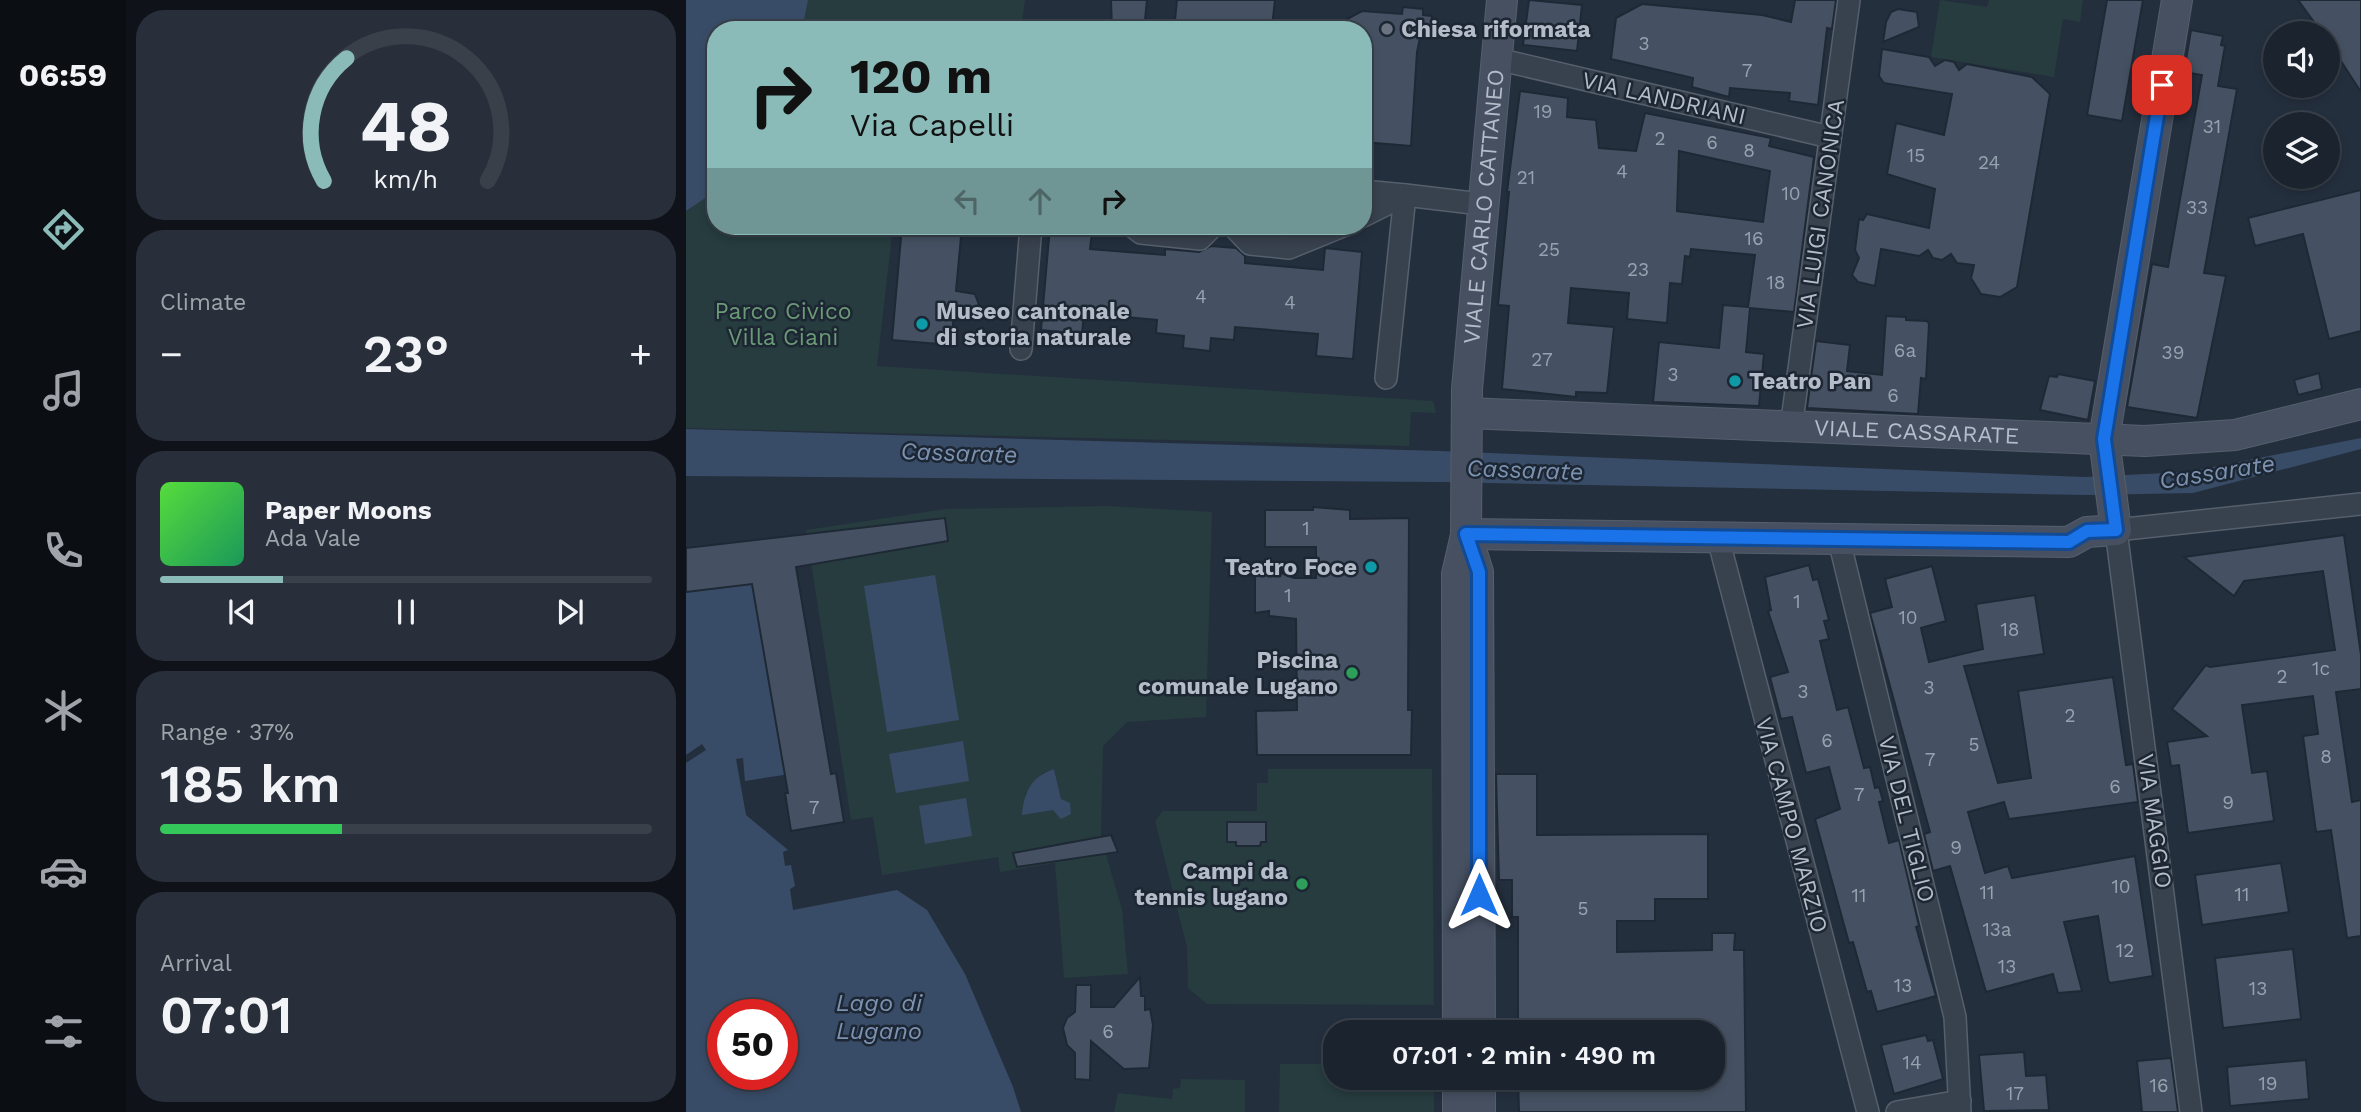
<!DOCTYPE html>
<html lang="en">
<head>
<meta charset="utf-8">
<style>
	body { margin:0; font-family:"Work Sans",sans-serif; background:#282f3a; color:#f1f3f6; height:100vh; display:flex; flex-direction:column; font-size:26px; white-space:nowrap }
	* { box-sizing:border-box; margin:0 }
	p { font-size:23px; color:#a0a4aa }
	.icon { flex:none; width:38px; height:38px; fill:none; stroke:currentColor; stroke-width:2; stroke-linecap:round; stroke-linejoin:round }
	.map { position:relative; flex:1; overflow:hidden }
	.sheet { display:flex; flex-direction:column; gap:10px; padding:10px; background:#0f1319; width:560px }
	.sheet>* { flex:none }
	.guide { position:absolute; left:21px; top:21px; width:665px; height:214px; border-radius:28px; box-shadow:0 4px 10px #0003,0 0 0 2px #39404a; background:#8bbbb9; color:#111; overflow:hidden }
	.tools { position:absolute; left:1577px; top:21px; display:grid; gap:14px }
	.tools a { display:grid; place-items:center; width:77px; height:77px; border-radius:50%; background:#1b232e; box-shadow:0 4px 10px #0003,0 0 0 2px #39404a; font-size:35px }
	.speed { position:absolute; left:21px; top:999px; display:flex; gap:14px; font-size:35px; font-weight:700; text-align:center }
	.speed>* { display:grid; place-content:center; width:91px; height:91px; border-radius:50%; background:#1b232e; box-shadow:0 4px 10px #0003,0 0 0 2px #39404a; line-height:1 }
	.speed .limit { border:10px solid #d22; background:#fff; color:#111 }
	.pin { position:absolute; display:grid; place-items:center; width:60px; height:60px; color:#fff; margin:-30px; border-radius:14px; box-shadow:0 4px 10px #0006 }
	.me { position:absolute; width:77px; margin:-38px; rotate:0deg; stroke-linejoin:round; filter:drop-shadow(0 0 5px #0008) }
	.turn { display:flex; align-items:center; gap:24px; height:147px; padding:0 28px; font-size:32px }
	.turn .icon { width:91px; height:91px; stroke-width:2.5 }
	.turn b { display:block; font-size:49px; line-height:60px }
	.lanes { display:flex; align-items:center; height:66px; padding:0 28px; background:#0003; justify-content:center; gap:35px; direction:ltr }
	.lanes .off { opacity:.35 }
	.big { font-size:52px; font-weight:600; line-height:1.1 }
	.sheet .tile { flex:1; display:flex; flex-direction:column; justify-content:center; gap:10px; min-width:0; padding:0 24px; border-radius:28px; background:#282f3a }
	.sheet .dial { align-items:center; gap:0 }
	.dial svg { height:182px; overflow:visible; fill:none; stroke:#39404a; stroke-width:7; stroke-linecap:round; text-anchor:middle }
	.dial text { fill:#f1f3f6; stroke:none }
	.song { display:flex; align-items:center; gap:21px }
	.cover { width:84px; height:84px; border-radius:10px; background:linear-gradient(135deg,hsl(110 70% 55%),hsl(150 70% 35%)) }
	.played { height:7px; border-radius:4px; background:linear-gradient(90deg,#8bbbb9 25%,#39404a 25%) }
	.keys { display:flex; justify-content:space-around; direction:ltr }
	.heat { display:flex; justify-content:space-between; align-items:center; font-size:38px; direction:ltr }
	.charge { height:10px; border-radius:5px; background:linear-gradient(90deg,#34c759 37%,#39404a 0) }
	.trip { position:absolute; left:637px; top:1020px; width:402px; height:70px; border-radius:28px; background:#1b232e; box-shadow:0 4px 10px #0003,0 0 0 2px #39404a; font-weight:600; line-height:70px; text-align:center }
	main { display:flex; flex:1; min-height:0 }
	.tab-bar { display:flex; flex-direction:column; width:126px; justify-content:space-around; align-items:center; background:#0b0e12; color:#a0a4aa }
	.tab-bar .icon { width:49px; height:49px }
	.tab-bar .on { color:#8bbbb9 }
	.tab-bar b { font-size:32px; color:#f1f3f6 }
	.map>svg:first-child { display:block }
</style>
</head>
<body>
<main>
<nav class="tab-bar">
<b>06:59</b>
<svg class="icon on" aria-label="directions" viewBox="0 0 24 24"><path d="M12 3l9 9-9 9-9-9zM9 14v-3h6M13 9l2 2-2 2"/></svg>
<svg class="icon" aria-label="music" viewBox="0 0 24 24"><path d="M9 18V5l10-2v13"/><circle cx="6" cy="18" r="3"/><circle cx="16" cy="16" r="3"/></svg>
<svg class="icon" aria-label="phone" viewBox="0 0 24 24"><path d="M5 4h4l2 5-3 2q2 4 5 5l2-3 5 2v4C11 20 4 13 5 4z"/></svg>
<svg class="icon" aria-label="climate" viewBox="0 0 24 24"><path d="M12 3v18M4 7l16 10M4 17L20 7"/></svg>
<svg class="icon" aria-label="car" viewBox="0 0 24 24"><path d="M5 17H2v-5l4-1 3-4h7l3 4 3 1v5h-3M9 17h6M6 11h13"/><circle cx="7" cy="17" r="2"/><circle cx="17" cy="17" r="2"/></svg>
<svg class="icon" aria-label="filters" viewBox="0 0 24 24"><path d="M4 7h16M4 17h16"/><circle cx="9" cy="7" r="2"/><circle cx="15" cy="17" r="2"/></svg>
</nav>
<section class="sheet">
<div class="tile dial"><svg viewBox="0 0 100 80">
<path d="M14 69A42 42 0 1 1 86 69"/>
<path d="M14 69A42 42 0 0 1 24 15" stroke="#8bbbb9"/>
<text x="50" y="56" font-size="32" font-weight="700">48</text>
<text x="50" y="72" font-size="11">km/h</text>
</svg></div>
<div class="tile"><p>Climate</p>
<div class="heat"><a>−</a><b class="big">23°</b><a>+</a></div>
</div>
<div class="tile">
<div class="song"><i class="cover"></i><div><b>Paper Moons</b><p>Ada Vale</p></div></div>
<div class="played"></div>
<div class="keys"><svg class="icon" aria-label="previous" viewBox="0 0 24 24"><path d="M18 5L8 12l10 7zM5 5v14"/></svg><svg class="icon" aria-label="pause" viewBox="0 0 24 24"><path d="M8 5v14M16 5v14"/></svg><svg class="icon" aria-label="next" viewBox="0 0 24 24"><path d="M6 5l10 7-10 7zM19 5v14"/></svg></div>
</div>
<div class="tile"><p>Range · 37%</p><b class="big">185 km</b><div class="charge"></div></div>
<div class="tile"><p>Arrival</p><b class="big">07:01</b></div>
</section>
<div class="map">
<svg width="1675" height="1112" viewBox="0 0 1675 1112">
	<rect width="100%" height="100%" fill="#242f3e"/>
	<g fill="#263c3f" fill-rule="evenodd">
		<polygon points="122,0 339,0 335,30 116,30"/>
		<polygon points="1254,0 1301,7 1303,0 1397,0 1394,22 1377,19 1368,77 1245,57"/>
		<polygon points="30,191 30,226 207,226 191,366 747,401 750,413 725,412 723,446 0,428 0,211"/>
		<path d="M423,506L526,512L520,717L441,722L417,746L415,837L436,910L442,974L378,978L369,863L314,872L312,857L196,875L187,817L165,820L120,530L260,509ZM368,769L375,799L338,795L357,773Z"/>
		<polygon points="582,769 746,769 748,1005 521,1004 502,988 501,947 469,821 477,811 571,811 571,783 582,783"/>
		<polygon points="594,1064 649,1064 649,1078 748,1078 748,1112 593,1112"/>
		<polygon points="495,1079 559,1080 559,1112 428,1112 432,1093 486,1099 487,1089 494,1088"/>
	</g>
	<g fill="#394c67" fill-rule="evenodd">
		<polygon points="0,0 122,0 116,30 30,30 30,191 0,211"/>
		<polygon points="0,429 754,451 1398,477 1502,472 1675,438 1675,449 1507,493 1400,495 754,482 0,476"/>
		<path d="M92,550L130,770L59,781L57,758L50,759L60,815L102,850L97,852L99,866L105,865L109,886L104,889L107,910L211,890L241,910L279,974L327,1087L335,1112H0V763L20,750L16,744L0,755V560ZM37,1015H96V1074H37Z"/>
		<polygon points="249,575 273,720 201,732 178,586"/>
		<polygon points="277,741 283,781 210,793 203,754"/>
		<path d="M368,769L375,799L384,803L385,814L375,819L367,810L336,815C338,792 345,777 368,769Z"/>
		<polygon points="280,798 286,836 239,844 233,806"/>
	</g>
	<g fill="#455162" stroke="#1f2835" stroke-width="2" fill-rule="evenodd">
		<polygon points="425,0 461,0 458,30 426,30"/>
		<polygon points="491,0 589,0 586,27 524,21 523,30 488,30"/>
		<polygon points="843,0 896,5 891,51 837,45"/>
		<polygon points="1109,0 1150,0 1146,29 1141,28 1132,105 1103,101 1104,93 1044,88 1043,97 1006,87 1007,78 925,59 930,18 956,4 1076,15 1105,22"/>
		<polygon points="1421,0 1457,0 1436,121 1401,115"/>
		<polygon points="1612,0 1675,0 1675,92 1642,41 1642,33 1636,33"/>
		<polygon points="717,7 737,9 737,15 746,16 744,39 734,38 731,52 725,146 677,142 677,30 641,30 676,11 716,14"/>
		<polygon points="1212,9 1231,12 1233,27 1197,42 1200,22 1205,12"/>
		<polygon points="1505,30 1537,36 1535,45 1539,46 1532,86 1551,89 1518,273 1540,276 1511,418 1441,407 1466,264 1482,267 1516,75 1498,72"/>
		<polygon points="1196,49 1243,57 1249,66 1259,60 1268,62 1273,70 1281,64 1346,77 1364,94 1331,287 1314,297 1295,294 1285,278 1288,265 1271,263 1265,254 1256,260 1247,258 1242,250 1233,256 1195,249 1189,286 1172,282 1166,275 1173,258 1169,250 1173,219 1177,220 1181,214 1243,228 1249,189 1201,174 1210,123 1258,135 1266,94 1198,83 1193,76"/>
		<path d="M834,91L882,98L881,117L910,120L913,148L950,151L959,113L1085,138L1083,146L1128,157L1108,312L1064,308L1060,352L1078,354L1073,406L967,402L973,342L1033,348L1037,305L1062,307L1069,255L1005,249L1004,257L999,256L996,284L984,283L981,323L941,319L943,293L885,288L882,323L928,327L921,393L890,392V397L816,389L823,306L812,305L823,192H821ZM993,151L1084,171L1077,222L991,211Z"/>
		<polygon points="1675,190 1675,331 1643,339 1617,234 1569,246 1562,218"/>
		<polygon points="216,226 276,226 270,291 289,294 293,305 286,312 268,313 265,345 206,340"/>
		<polygon points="364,226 407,226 404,249 479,255 479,249 513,252 525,246 550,248 559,256 559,263 637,270 639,248 676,252 667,359 630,356 632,334 549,327 548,340 525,338 524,351 497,348 498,336 470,333 471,320 398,313 396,334 355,330"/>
		<polygon points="1200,316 1220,317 1220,320 1241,321 1243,324 1240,379 1235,378 1232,414 1121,408 1130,341 1164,345 1161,371 1196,375"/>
		<polygon points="1633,373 1636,389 1612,395 1608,380"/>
		<polygon points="1372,374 1409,381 1402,420 1354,410 1363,376 1371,377"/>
		<polygon points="627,507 664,510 664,519 723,518 722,710 726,710 725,755 571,755 570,711 611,710 610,619 583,616 583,611 569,613 569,563 608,578 630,578 630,547 579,547 579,510 627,510"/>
		<polygon points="259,518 262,541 110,567 145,774 150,773 158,822 105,831 99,793 102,793 66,584 0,592 0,548"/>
		<polygon points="1658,535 1675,655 1675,689 1650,692 1666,802 1675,800 1675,936 1661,938 1645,830 1630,832 1617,736 1632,734 1627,696 1556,705 1566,773 1581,771 1588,821 1502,833 1493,765 1485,766 1481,742 1521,736 1486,709 1520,665 1524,667 1649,650 1637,571 1558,581 1548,596 1498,557"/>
		<polygon points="1123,565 1127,580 1132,579 1143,620 1138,621 1143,639 1134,641 1151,710 1162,707 1178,768 1184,767 1189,788 1193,787 1197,801 1193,802 1203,843 1213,840 1233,926 1230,927 1250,996 1191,1012 1185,991 1181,992 1167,942 1163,943 1129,819 1154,809 1143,767 1120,773 1106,717 1095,719 1084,677 1102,672 1082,611 1085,610 1079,577"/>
		<polygon points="1246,566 1260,621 1235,628 1243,662 1297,649 1290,604 1349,595 1358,654 1278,666 1312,783 1345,778 1332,691 1427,677 1440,765 1447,764 1452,802 1323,819 1318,802 1282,812 1299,873 1322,866 1326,878 1449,856 1467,976 1424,983 1422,980 1412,916 1378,922 1396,991 1372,993 1367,974 1300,992 1264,866 1247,871 1238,834 1244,832 1184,613 1206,607 1199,579"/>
		<polygon points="810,774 851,774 851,835 1022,834 1022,899 969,899 969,921 931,921 931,952 1026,950 1026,933 1049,933 1048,950 1058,950 1060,1112 833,1112 832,1078 1027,1078 1027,1032 832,1032 832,917 826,917 826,880 813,880"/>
		<polygon points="541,822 580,822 580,842 575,842 574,846 550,846 550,842 541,842"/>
		<polygon points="425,835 432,852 331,867 327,853"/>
		<polygon points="1595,863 1603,912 1516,925 1509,875"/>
		<polygon points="1607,949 1615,1019 1537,1028 1529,958"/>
		<polygon points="454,977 455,996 459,996 459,1010 464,1009 467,1025 463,1068 438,1069 405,1041 404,1080 389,1079 389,1053 381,1045 377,1028 381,1018 389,1012 390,985 405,985 405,1007 428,1007"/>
		<polygon points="1240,1035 1242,1041 1247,1040 1257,1079 1208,1094 1195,1045"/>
		<polygon points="1338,1052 1340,1076 1360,1075 1363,1110 1298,1111 1293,1055"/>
		<polygon points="1485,1058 1492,1112 1456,1112 1451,1061"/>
		<polygon points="1620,1060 1623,1099 1544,1106 1541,1067"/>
	</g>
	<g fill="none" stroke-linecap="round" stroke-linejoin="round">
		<defs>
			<g id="street">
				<polyline points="811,59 1144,137"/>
				<polyline points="677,191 719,195 700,378"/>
				<polyline points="677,216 719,195 795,204"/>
				<polyline points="446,226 455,233 514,239 527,226"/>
				<polyline points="547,226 564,244 603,248 657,226"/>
				<polyline points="335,349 345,226"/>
				<polyline points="1105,428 1163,0"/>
				<polyline points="1032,538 1182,1112"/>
				<polyline points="1153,540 1269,1017 1274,1112"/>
				<polyline points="1211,1112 1274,1101"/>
				<polyline points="1505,1112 1430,530 1675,504"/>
			</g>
			<g id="secondary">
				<path id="s1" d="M781,413L1459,441L1549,435L1675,404"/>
				<polyline points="780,534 1383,542 1401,532 1430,530 1418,439 1491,0"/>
				<polyline points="772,1032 771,574 780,535"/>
				<path id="s2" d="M794,1032L792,572L780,534L781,389L816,0"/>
				<polyline points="772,1078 772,1112"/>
				<polyline points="794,1078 794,1112"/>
			</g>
		</defs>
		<use href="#street" stroke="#565f6c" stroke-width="24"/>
		<use href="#secondary" stroke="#565f6c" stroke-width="32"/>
		<use href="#street" stroke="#38414e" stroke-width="21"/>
		<use href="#secondary" stroke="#465061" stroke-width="30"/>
	</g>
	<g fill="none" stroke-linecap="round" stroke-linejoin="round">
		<defs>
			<polyline id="route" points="793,895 793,572 780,534 1383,542 1401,531 1430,530 1418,439 1476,85"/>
		</defs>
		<use href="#route" stroke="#114b97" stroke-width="18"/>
		<use href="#route" stroke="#1a73e8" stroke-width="12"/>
	</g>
	<circle fill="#6b7280" stroke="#1d2633" stroke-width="2.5" cx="701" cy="29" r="7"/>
	<g fill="#0f9aa8" stroke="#1d2633" stroke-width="2.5">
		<circle cx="236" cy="324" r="7"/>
		<circle cx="1049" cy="381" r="7"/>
		<circle cx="685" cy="567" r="7"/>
	</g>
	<g fill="#2e9e5b" stroke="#1d2633" stroke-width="2.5">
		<circle cx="666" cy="673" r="7"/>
		<circle cx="616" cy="884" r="7"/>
	</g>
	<g text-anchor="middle" stroke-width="5" stroke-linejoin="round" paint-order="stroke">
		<g font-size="19" fill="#98a1af">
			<text x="958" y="50">3</text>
			<text x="1061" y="77">7</text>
			<text x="857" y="118">19</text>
			<text x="1526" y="133">31</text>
			<text x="974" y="145">2</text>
			<text x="1026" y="149">6</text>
			<text x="1063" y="157">8</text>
			<text x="1230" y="162">15</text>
			<text x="1303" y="169">24</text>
			<text x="936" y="178">4</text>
			<text x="840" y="184">21</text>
			<text x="1105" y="200">10</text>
			<text x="1511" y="214">33</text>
			<text x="1068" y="245">16</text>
			<text x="863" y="256">25</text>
			<text x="952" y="276">23</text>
			<text x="1090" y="289">18</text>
			<text x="515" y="303">4</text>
			<text x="604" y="309">4</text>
			<text x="1219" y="357">6a</text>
			<text x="1487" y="359">39</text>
			<text x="856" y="366">27</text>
			<text x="987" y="381">3</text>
			<text x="1207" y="402">6</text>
			<text x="620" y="535">1</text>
			<text x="602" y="602">1</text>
			<text x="1111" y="608">1</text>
			<text x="1222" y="624">10</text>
			<text x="1324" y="636">18</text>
			<text x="1635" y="675">1c</text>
			<text x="1596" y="683">2</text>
			<text x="1243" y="694">3</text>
			<text x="1117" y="698">3</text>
			<text x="1384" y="722">2</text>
			<text x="1141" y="747">6</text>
			<text x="1288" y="751">5</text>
			<text x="1640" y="763">8</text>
			<text x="1244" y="766">7</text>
			<text x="1429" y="793">6</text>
			<text x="1173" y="801">7</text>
			<text x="1542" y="809">9</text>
			<text x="128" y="814">7</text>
			<text x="1270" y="854">9</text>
			<text x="1435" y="893">10</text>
			<text x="1301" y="899">11</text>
			<text x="1556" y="901">11</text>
			<text x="1173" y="902">11</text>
			<text x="897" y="915">5</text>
			<text x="1311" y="936">13a</text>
			<text x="1439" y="957">12</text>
			<text x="1321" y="973">13</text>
			<text x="1217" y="992">13</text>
			<text x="1572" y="995">13</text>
			<text x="422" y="1038">6</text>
			<text x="1226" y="1069">14</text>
			<text x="1582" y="1090">19</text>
			<text x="1473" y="1092">16</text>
			<text x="1329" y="1100">17</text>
		</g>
		<g font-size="23" font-weight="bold" fill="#b4bcc9" stroke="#1d2633" text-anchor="start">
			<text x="715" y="37">Chiesa riformata</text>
			<text x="250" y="319">Museo cantonale<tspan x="250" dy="26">di storia naturale</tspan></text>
			<text x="1063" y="389">Teatro Pan</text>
			<text x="671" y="575" text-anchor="end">Teatro Foce</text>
			<text x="652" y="668" text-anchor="end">Piscina<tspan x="652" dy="26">comunale Lugano</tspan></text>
			<text x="602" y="879" text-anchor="end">Campi da<tspan x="602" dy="26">tennis lugano</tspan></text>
		</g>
		<g font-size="23" fill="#b4bcc9" stroke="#1d2633">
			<text transform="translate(978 98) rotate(13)" y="8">VIA LANDRIANI</text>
			<text dy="8" stroke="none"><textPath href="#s2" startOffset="828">VIALE CARLO CATTANEO</textPath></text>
			<text transform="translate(1134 214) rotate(-82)" y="8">VIA LUIGI CANONICA</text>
			<text dy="8" stroke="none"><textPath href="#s1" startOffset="450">VIALE CASSARATE</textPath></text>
			<text transform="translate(1221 819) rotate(76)" y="8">VIA DEL TIGLIO</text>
			<text transform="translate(1469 821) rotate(82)" y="8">VIA MAGGIO</text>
			<text transform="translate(1106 825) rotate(75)" y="8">VIA CAMPO MARZIO</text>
		</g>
		<g font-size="23" fill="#6b9a76" stroke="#1d2633">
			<text x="97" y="319">Parco Civico<tspan x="97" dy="26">Villa Ciani</tspan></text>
		</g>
		<g font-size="24" font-style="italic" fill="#7c92b1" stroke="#1d2633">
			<text transform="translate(273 453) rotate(2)" y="8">Cassarate</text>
			<text transform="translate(839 470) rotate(2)" y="8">Cassarate</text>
			<text transform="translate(1531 472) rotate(-9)" y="8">Cassarate</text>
			<text x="193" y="1011">Lago di<tspan x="193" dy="28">Lugano</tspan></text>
		</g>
	</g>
</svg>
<div class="tools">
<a><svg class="icon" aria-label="sound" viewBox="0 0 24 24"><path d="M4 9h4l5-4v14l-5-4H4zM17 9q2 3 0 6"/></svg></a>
<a><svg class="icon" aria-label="layers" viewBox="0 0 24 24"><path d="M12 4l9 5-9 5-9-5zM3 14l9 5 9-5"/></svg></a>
</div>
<div class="speed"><div class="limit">50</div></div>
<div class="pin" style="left:1476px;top:85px;background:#d93025"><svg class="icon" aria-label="arrive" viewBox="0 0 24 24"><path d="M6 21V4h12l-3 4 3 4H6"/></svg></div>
<svg class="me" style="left:793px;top:895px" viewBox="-20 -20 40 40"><path d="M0-17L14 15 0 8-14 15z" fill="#1a73e8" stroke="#fff" stroke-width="4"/></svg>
<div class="trip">07:01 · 2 min · 490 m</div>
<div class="guide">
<div class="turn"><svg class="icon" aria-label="right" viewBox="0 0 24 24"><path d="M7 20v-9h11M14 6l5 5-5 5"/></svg><div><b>120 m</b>Via Capelli</div></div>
<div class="lanes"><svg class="icon off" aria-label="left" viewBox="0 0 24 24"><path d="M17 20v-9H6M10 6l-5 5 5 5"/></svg><svg class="icon off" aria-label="ahead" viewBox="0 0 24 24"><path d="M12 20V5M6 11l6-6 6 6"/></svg><svg class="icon" aria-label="right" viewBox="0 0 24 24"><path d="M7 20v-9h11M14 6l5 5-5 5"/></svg></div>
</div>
</div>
</main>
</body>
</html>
